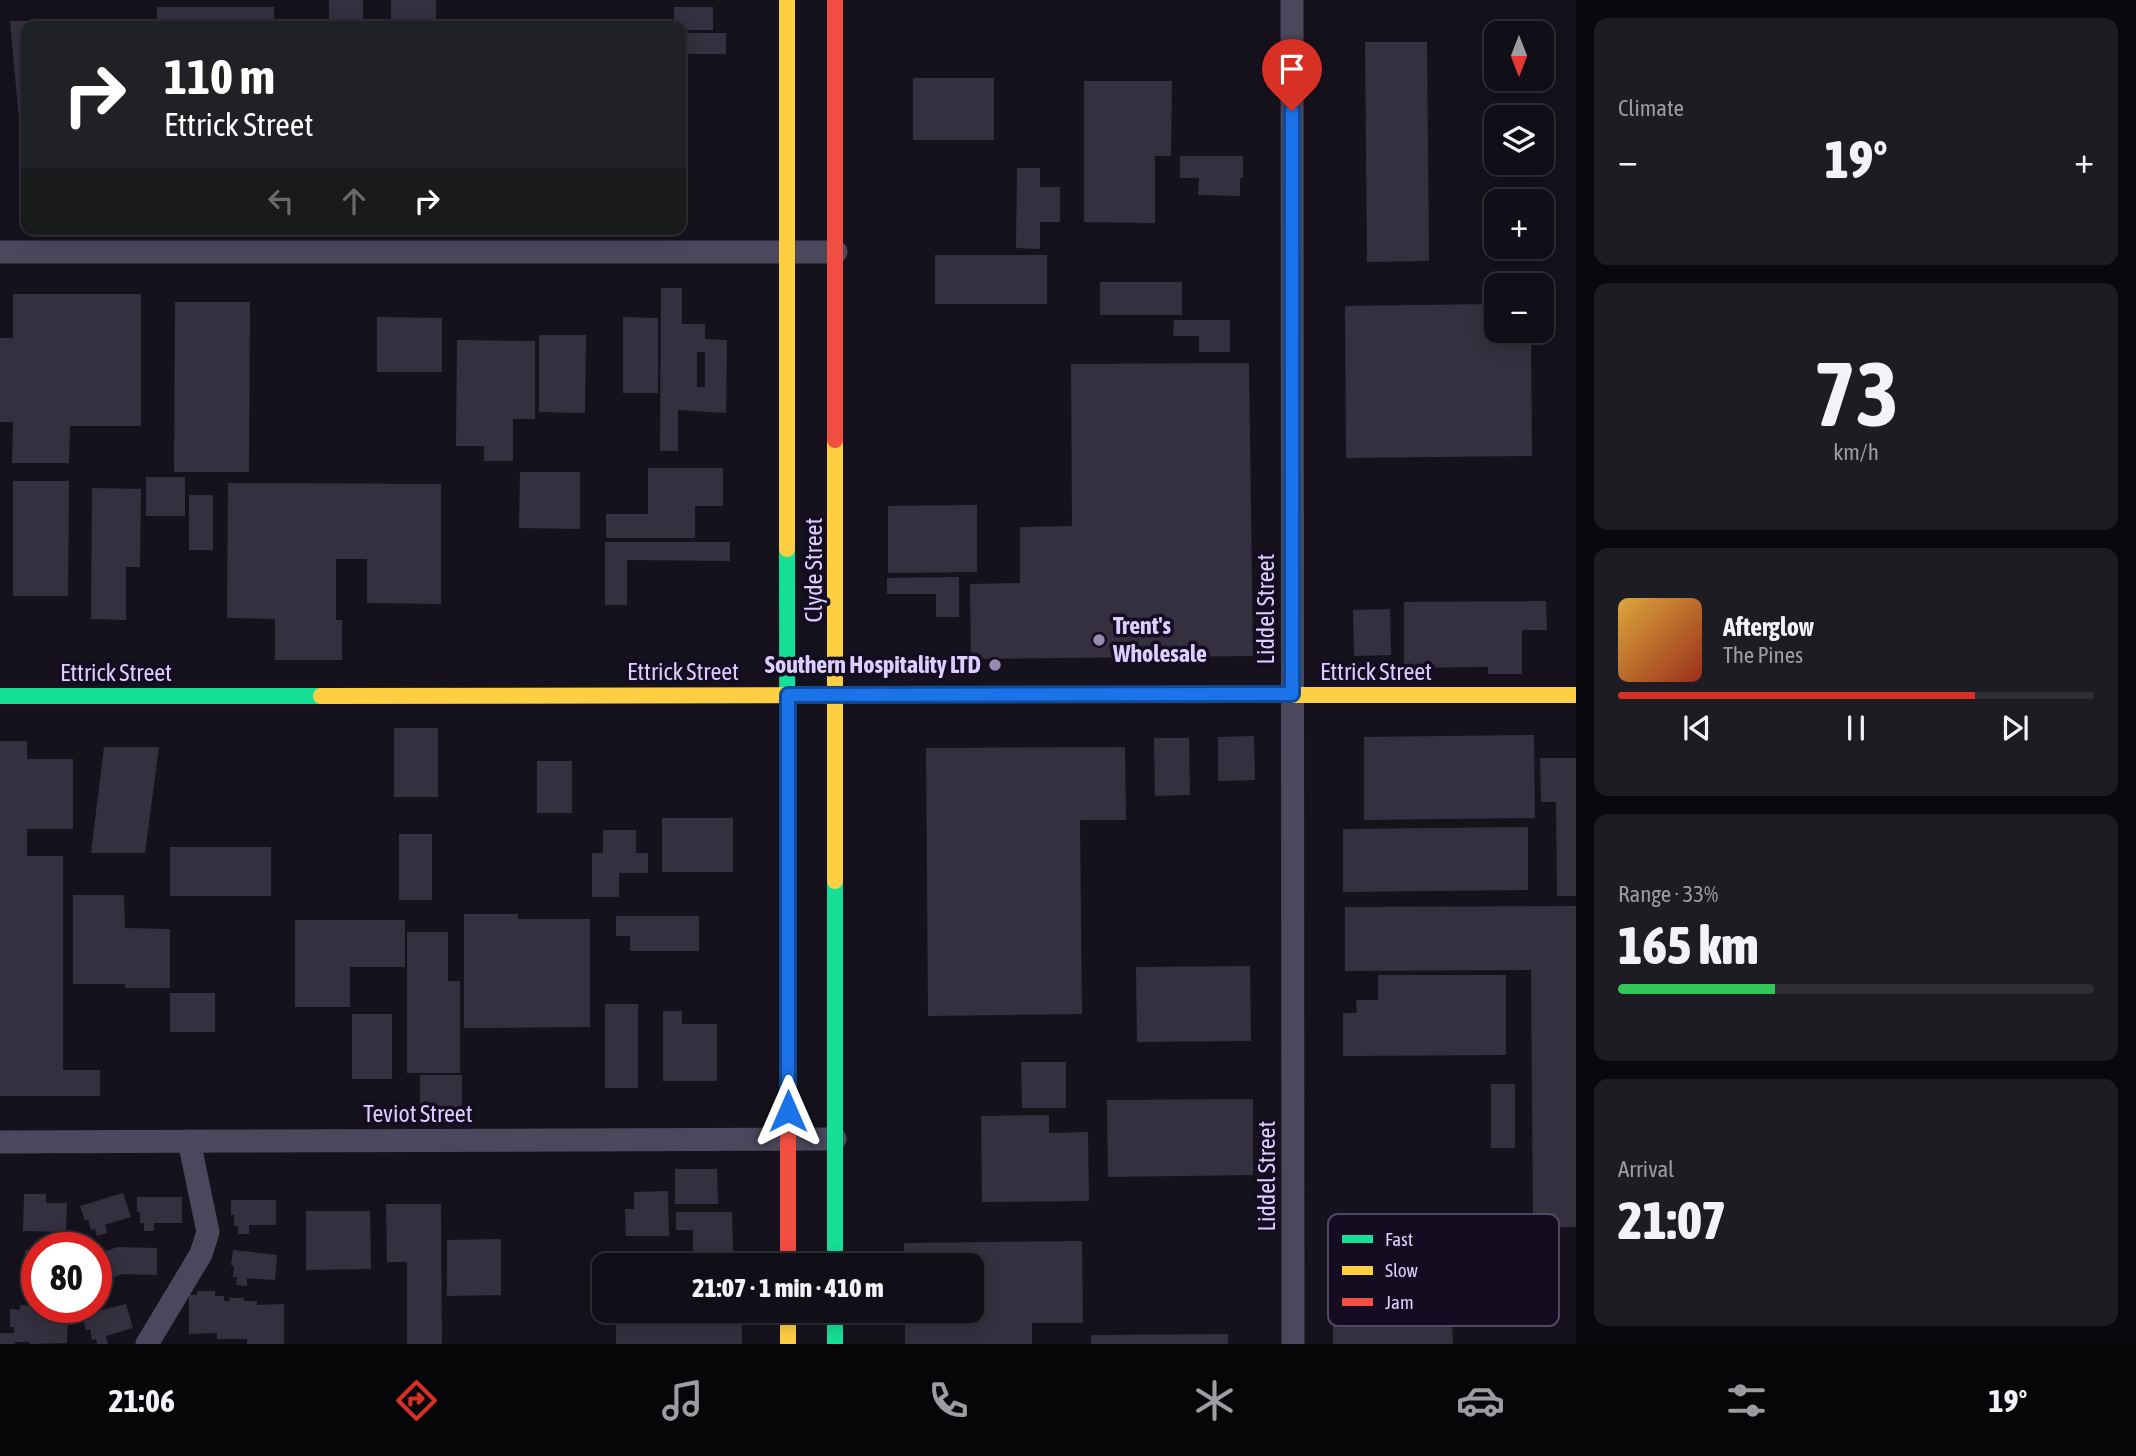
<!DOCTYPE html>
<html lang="en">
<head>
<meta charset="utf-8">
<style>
	body { margin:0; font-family:"Asap Condensed",sans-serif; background:#1e1c23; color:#f1f3f6; height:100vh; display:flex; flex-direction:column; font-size:26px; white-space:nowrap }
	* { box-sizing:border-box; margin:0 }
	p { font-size:23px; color:#9c9ca1 }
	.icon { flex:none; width:38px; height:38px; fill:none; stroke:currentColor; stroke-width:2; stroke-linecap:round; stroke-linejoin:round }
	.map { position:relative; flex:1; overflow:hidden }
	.panel { display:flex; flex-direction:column; gap:18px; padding:18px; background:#09080c; width:560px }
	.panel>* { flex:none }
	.hud { position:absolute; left:21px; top:21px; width:665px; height:214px; border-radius:14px; box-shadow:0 4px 18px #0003,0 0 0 2px #302e35; background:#202124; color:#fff; overflow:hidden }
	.needle { width:46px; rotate:180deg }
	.fabs { position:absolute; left:1484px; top:21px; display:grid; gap:14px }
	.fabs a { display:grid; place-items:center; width:70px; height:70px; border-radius:14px; background:#100e16; box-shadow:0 4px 18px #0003,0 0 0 2px #302e35; font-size:35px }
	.speed { position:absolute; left:21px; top:1232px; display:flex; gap:14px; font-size:35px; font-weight:700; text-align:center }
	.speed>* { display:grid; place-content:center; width:91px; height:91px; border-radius:50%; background:#100e16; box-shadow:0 4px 18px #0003,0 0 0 2px #302e35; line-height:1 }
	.speed .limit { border:10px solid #d22; background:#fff; color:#111 }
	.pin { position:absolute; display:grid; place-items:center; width:60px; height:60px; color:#fff; margin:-72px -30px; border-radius:50% 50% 50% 0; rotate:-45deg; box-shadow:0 0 7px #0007 }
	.pin .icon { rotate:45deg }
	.me { position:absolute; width:77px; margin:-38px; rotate:0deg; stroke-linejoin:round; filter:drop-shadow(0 0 5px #0008) }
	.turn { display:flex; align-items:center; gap:24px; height:147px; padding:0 28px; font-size:32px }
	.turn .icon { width:91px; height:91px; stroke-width:2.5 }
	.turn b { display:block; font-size:49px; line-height:60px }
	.lanes { display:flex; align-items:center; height:66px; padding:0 28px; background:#0003; justify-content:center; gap:35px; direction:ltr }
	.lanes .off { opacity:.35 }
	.big { font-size:52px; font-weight:800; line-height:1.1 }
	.panel .tile { flex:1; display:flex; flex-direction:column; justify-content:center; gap:10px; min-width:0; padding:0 24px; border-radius:14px; background:#1e1c23 }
	.panel .dial { align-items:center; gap:0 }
	.dial b { font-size:91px; line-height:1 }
	.song { display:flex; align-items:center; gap:21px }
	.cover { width:84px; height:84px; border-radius:10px; background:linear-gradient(135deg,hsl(40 70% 55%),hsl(10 70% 35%)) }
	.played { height:7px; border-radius:4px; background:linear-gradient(90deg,#d93025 75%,#302e35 75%) }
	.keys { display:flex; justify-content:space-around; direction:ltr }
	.heat { display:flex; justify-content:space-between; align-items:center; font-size:38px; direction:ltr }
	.charge { height:10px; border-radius:5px; background:linear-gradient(90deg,#34c759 33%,#302e35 0) }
	.trip { position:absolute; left:592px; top:1253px; width:392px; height:70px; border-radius:14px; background:#100e16; box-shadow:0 4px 18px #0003,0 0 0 2px #302e35; font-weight:800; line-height:70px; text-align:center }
	.dock { display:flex; height:112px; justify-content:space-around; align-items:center; background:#060609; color:#9c9ca1 }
	.dock .icon { width:49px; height:49px }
	.dock .current { color:#d93025 }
	.dock b { font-size:32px; color:#f1f3f6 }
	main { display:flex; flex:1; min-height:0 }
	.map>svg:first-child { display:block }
</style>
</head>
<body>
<main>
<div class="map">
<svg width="1576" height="1344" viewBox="0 0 1576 1344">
	<rect width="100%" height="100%" fill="#15121d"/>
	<g fill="#35303f" fill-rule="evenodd">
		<rect x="329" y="0" width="34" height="26"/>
		<rect x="391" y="0" width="45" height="26"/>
		<rect x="157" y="7" width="117" height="19"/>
		<polygon points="674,7 713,7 713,30 681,30 681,26 674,26"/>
		<polygon points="145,20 145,26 26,26 26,175 24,175 10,21"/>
		<polygon points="681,33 726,33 726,54 684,54 684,108 681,108"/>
		<polygon points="1365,42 1427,42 1429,261 1367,262"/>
		<rect x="913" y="78" width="81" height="62"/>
		<polygon points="1084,81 1172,81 1171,156 1155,156 1155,223 1084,222"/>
		<polygon points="1180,156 1243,156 1243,178 1240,178 1240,196 1198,195 1199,178 1180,178"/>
		<polygon points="1017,168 1040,168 1040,187 1060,187 1060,222 1040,222 1040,249 1016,248"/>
		<rect x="935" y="255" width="112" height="49"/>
		<rect x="1100" y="282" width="82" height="33"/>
		<path d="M661,288H682V324H705V339L727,340L726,413L678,410V451H660ZM697,352H705V387H697Z"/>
		<polygon points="13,294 141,294 141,426 70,426 69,463 12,463 13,422 0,422 0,338 13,338"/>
		<polygon points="175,302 250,302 249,472 174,472"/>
		<polygon points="1496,304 1496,331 1531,331 1532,456 1346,458 1345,306"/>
		<polygon points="377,317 442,318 442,372 377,372"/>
		<polygon points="623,317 658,318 658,393 623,393"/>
		<polygon points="1174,320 1230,320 1230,352 1199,352 1199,336 1173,336"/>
		<polygon points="539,335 586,335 585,413 539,412"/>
		<polygon points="457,340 535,341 535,419 513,419 513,461 484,461 484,446 456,446"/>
		<polygon points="1249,363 1253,656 971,659 970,584 1020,583 1020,527 1072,526 1071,364"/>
		<polygon points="648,468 723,468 723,506 695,506 695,538 606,538 606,514 648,514"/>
		<polygon points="520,472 580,472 580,529 519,528"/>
		<rect x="146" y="477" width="39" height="39"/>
		<polygon points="13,481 69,481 68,596 13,596"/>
		<polygon points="228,483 441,484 441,604 367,603 367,559 336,559 336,620 342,620 342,660 275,660 275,619 227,618"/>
		<polygon points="92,488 141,489 140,567 126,567 126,620 91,619"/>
		<rect x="189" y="495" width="24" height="55"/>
		<polygon points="977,505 977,572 888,573 888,506"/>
		<polygon points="605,542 730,542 730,561 627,560 627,605 605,605"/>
		<polygon points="959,577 959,617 936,617 936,594 887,594 887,578"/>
		<polygon points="1546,601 1547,630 1522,630 1522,674 1488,674 1488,667 1404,668 1404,602"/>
		<polygon points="1390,609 1391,655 1354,656 1353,610"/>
		<rect x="394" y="728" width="44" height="69"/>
		<polygon points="1534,735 1535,818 1364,820 1364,737"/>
		<polygon points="1254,736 1255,780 1218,781 1218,737"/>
		<polygon points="1154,738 1189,738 1190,795 1155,796"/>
		<polygon points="0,741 27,741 27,759 73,759 73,829 27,829 27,856 63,856 63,1070 100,1070 100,1096 0,1096"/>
		<polygon points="104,747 159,747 145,853 91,853"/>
		<polygon points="1125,747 1126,820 1080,820 1082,1014 928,1016 926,748"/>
		<polygon points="1540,758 1576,758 1576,896 1557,896 1556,802 1541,802"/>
		<rect x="537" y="761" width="35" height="52"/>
		<rect x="662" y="818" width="71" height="54"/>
		<polygon points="1528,827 1528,890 1343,892 1343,829"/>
		<polygon points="603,830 636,830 636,853 648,853 648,873 619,873 619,897 592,897 592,853 603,853"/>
		<rect x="399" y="834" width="33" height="66"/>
		<rect x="170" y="847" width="101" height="49"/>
		<polygon points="73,895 124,895 125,928 170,929 170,988 125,988 125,984 73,984"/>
		<polygon points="1576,906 1576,1227 1533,1228 1531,970 1345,971 1345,907"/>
		<polygon points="464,914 518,914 518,919 590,919 590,1027 464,1028"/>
		<polygon points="616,916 699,916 699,951 630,951 630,936 616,936"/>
		<polygon points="295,920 405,920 405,967 350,967 350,1007 295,1007"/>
		<polygon points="407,932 448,932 448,981 460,981 460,1073 407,1073"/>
		<polygon points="1250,966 1251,1041 1137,1042 1136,967"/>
		<polygon points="1378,975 1506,975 1506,1055 1343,1056 1343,1013 1357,1013 1356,1000 1378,1000"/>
		<rect x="170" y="993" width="45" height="39"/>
		<rect x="605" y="1004" width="33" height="84"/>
		<polygon points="663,1011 682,1011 682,1024 717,1024 717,1081 663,1081"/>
		<rect x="352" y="1014" width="40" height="65"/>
		<polygon points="1021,1062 1066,1062 1066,1108 1022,1108"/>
		<rect x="420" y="1075" width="42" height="33"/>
		<rect x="1491" y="1084" width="24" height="64"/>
		<polygon points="1253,1099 1253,1175 1108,1177 1107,1100"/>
		<polygon points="1049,1115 1049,1133 1088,1132 1089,1201 982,1202 981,1116"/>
		<polygon points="675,1169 717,1169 718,1204 675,1204"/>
		<polygon points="668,1191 669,1236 626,1236 625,1209 634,1209 634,1192"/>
		<polygon points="123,1193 131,1217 105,1225 107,1233 97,1236 95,1229 91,1230 88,1219 85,1221 80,1206"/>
		<polygon points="24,1194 46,1194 46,1203 67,1203 66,1232 23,1231"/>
		<polygon points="137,1197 182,1197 182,1223 154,1223 154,1231 144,1231 144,1223 140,1223 140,1212 137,1212"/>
		<polygon points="231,1200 276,1200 276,1225 249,1225 249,1234 238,1234 238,1226 234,1226 234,1215 231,1215"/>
		<polygon points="386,1204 441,1204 442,1344 407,1344 407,1262 387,1262"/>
		<polygon points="306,1211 370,1211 371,1269 306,1270"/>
		<polygon points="676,1212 732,1212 733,1253 693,1254 693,1230 676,1230"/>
		<polygon points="501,1239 501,1295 447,1296 447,1240"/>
		<polygon points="1082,1241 1083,1323 1032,1323 1032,1344 905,1344 905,1311 971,1311 971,1265 905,1265 904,1243"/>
		<polygon points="118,1247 157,1248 157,1275 123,1274 96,1283 96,1254"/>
		<polygon points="25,1250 37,1250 37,1280 24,1279"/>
		<polygon points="233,1250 277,1255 275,1280 247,1278 247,1286 236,1285 237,1277 233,1277 234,1266 231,1265"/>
		<polygon points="197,1291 215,1291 215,1296 224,1296 224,1301 230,1301 229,1298 244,1298 244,1301 257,1301 257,1305 284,1304 284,1344 247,1344 247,1339 217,1339 217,1333 189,1334 189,1295 197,1295"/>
		<polygon points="126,1304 133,1328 106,1336 108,1344 97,1344 96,1339 92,1340 90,1329 86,1330 82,1315"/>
		<polygon points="20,1305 46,1307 46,1315 68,1316 67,1343 30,1344 30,1342 15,1342 15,1344 0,1344 0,1333 14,1333 14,1327 10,1327 10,1309 20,1310"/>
		<rect x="616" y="1318" width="126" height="26"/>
		<polygon points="1452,1323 1453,1344 1333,1344 1333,1324"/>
		<polygon points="1228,1334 1228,1344 1091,1344 1091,1335"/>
	</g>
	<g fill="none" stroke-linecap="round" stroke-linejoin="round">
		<g stroke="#4b475d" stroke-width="23">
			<polyline points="1292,0 1293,1344"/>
			<polyline points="0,252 836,252"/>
			<polyline points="0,1142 835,1139"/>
			<polyline points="147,1344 201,1254 208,1232 189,1141"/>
		</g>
		<g stroke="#16e098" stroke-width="16">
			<polyline points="787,549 788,1130"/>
			<polyline points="0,696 321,696"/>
			<polyline points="835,881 835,1265"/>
			<polyline points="835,1311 835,1344"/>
		</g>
		<g stroke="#ffcf43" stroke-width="16">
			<polyline points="787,0 787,549"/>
			<polyline points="835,440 835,881"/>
			<polyline points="1208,695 1576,695"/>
			<polyline points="321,696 911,695"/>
			<polyline points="788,1311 788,1344"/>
		</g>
		<g stroke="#f24e42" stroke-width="16">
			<polyline points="835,0 835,440"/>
			<polyline points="911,695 1208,695"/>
			<polyline points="788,1130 788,1265"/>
		</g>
	</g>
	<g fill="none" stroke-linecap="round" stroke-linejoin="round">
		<defs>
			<polyline id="route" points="788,1111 788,695 1292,694 1292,111"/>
		</defs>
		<use href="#route" stroke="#114b97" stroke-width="18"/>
		<use href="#route" stroke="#1a73e8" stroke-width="12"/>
	</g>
	<g fill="#968caf" stroke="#140d21" stroke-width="2.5">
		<circle cx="1099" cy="640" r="7"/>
		<circle cx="995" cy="665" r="7"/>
	</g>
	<g text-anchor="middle" stroke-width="7" stroke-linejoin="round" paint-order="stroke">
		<g font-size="24" fill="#dccefe" stroke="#140d21">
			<text transform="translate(814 570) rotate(-90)" y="8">Clyde Street</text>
			<text transform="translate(1266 609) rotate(-90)" y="8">Liddel Street</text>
			<text x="683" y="680">Ettrick Street</text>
			<text x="1376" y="680">Ettrick Street</text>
			<text x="116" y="681">Ettrick Street</text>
			<text x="418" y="1122">Teviot Street</text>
			<text transform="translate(1267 1176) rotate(-90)" y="8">Liddel Street</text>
		</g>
		<g font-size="24" font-weight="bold" fill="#dccefe" stroke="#140d21" text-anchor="start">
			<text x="1113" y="634">Trent's<tspan x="1113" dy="28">Wholesale</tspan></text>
			<text x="981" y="673" text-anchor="end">Southern Hospitality LTD</text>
		</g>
	</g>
	<rect x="1328" y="1214" width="231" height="112" rx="10" fill="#140d21" stroke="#504763" stroke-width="2"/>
	<rect x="1342" y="1235" width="31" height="8" fill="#16e098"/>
	<rect x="1342" y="1266" width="31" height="9" fill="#ffcf43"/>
	<rect x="1342" y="1298" width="31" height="8" fill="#f24e42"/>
	<g font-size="19" fill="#dccefe">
		<text x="1385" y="1246">Fast</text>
		<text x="1385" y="1277">Slow</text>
		<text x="1385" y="1309">Jam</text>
	</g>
</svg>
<div class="fabs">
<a><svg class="needle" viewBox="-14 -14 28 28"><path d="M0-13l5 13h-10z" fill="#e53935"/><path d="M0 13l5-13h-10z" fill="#9c9ca1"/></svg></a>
<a><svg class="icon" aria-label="layers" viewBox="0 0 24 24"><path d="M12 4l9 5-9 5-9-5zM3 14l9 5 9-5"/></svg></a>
<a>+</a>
<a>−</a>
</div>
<div class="speed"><div class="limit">80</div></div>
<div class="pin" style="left:1292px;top:111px;background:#d93025"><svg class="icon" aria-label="arrive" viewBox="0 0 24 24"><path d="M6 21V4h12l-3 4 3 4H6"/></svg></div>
<svg class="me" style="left:788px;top:1111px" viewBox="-20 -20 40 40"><path d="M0-17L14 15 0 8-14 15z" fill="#1a73e8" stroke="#fff" stroke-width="4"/></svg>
<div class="trip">21:07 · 1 min · 410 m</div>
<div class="hud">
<div class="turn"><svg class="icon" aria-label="right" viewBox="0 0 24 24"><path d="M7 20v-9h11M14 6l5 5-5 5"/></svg><div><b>110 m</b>Ettrick Street</div></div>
<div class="lanes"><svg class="icon off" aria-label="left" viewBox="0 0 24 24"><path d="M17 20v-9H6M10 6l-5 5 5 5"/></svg><svg class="icon off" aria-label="ahead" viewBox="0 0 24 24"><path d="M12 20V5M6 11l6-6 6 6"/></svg><svg class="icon" aria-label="right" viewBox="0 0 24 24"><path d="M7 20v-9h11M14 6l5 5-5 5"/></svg></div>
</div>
</div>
<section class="panel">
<div class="tile"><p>Climate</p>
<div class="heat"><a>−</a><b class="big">19°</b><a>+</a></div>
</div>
<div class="tile dial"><b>73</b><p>km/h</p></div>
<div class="tile">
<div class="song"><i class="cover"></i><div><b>Afterglow</b><p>The Pines</p></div></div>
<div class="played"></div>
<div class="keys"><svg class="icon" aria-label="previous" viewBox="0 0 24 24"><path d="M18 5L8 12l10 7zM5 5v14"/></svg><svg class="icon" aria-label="pause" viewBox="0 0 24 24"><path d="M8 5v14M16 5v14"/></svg><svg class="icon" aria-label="next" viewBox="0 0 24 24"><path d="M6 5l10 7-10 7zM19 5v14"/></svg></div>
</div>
<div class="tile"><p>Range · 33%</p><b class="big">165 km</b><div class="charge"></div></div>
<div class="tile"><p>Arrival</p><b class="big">21:07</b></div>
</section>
</main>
<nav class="dock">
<b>21:06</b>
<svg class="icon current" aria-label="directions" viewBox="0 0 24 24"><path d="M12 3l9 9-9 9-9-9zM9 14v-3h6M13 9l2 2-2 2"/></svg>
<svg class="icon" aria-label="music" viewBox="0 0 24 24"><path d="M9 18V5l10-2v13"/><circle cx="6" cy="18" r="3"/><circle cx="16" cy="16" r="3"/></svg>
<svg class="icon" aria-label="phone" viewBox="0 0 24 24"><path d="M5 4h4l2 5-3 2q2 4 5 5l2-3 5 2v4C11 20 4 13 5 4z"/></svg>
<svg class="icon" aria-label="climate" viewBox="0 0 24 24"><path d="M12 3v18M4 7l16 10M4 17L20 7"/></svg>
<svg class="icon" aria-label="car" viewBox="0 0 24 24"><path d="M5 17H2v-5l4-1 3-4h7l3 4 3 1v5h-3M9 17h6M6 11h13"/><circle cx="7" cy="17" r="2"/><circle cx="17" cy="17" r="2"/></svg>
<svg class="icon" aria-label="filters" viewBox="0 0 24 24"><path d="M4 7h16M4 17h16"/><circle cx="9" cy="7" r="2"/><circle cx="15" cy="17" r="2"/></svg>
<b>19°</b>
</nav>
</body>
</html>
